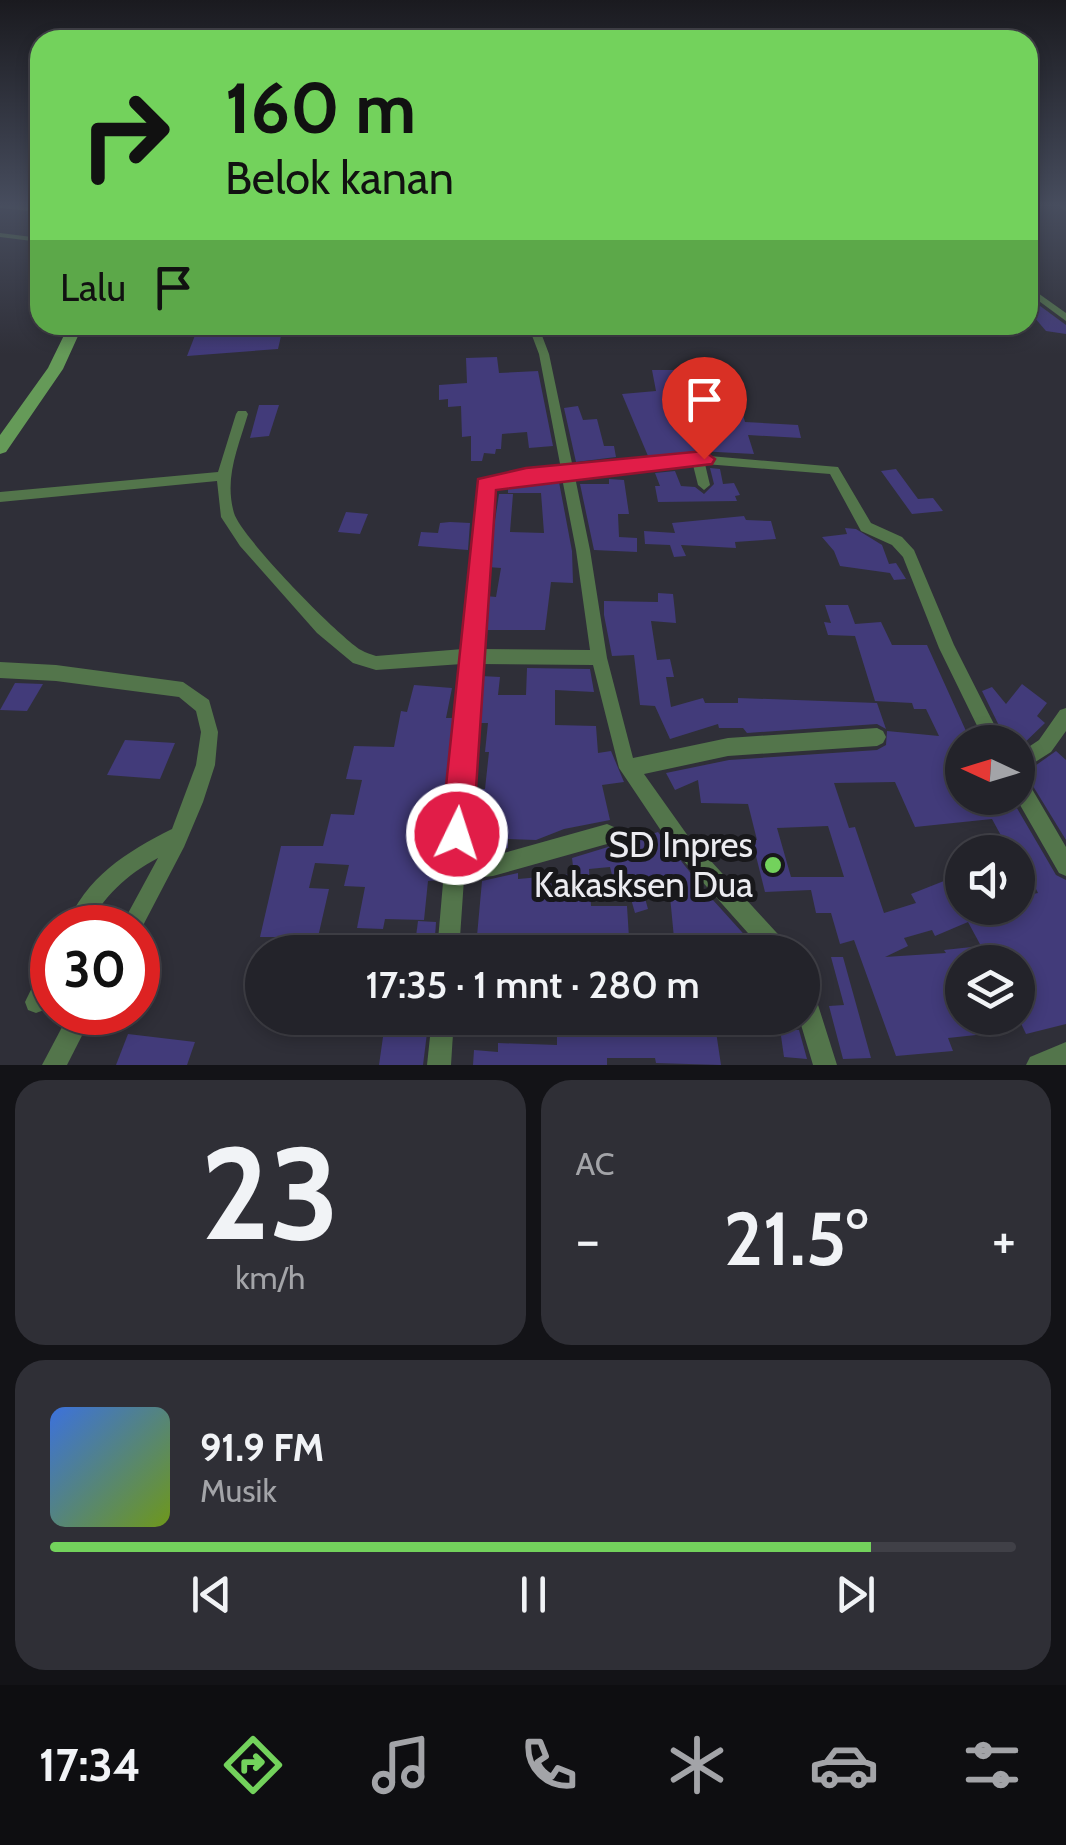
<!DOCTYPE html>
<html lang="id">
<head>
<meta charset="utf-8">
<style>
	body { margin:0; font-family:Cabin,sans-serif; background:#2f2f36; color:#f1f3f6; height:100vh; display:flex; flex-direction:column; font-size:38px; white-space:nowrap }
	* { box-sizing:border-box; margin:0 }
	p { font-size:32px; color:#a3a4a8 }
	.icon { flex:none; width:55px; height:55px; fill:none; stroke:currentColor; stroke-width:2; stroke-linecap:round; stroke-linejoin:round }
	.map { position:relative; height:1065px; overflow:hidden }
	.panel { display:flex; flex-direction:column; gap:15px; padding:15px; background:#131317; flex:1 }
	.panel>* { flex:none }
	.hud { position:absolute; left:30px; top:30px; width:1008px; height:305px; border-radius:30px; box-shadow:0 5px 15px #0003,0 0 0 2px #404047; background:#73d25c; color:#111; overflow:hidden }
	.needle { width:65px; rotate:274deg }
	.fabs { position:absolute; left:945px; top:725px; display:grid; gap:20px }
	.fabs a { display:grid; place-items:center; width:90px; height:90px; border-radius:50%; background:#23232a; box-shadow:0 5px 15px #0003,0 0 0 2px #404047; font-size:50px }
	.speed { position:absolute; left:30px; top:905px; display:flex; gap:20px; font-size:50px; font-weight:700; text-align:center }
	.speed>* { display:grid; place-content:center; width:130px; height:130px; border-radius:50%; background:#23232a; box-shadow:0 5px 15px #0003,0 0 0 2px #404047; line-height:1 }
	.speed .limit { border:15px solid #d22; background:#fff; color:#111 }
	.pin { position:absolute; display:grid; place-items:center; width:85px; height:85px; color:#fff; margin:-102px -42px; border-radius:50% 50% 50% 0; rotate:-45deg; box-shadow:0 0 10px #0007 }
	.pin .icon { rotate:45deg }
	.me { position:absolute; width:110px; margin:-55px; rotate:4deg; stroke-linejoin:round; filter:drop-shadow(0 0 8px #0008) }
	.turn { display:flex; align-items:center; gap:35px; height:210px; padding:0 30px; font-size:45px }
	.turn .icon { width:130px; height:130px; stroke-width:2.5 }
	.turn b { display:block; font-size:70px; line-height:85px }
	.then { display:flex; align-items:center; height:95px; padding:0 30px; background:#0003; gap:20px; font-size:38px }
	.big { font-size:75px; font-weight:600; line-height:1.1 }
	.panel .card { flex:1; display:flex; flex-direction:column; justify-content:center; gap:15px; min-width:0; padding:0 35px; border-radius:30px; background:#2f2f36 }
	.panel .dial { align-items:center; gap:0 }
	.dial b { font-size:130px; line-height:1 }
	.song { display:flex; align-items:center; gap:30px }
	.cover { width:120px; height:120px; border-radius:15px; background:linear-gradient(135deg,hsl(220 70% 55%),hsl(80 70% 35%)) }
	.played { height:10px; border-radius:5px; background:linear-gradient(90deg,#73d25c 85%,#404047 85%) }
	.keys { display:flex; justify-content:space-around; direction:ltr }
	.heat { display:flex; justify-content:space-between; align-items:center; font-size:55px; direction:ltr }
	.panel .tiles { flex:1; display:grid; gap:15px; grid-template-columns:1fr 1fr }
	.card:last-child { grid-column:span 2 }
	.trip { position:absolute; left:245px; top:935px; width:575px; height:100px; border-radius:50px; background:#23232a; box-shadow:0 5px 15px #0003,0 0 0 2px #404047; font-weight:600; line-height:100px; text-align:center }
	.dock { display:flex; height:160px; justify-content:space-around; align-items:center; background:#0e0e11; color:#a3a4a8 }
	.dock .icon { width:70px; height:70px }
	.dock .active { color:#73d25c }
	.dock b { font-size:45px; color:#f1f3f6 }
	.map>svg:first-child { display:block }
</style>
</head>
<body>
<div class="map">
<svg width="1066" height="1065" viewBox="0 0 1066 1065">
	<rect width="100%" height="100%" fill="#2f2f38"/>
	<g fill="#423b7a" fill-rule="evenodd">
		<polygon points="1028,297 1066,325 1066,334 1046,331 1028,310"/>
		<polygon points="199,325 259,325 257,334 282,332 278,349 187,356"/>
		<polygon points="497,357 499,373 538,371 553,446 529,448 527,432 502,434 501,449 496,449 495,454 484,453 482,461 471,461 471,436 462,437 461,406 448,407 448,399 439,400 439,385 467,383 466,358"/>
		<polygon points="694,363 711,363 719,391 736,391 745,422 798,425 801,438 748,435 754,454 698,451 648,456 622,394 656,391 652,370 696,370"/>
		<polygon points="259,405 279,405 269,436 250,438"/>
		<polygon points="578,406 583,420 597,419 604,446 614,446 616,457 576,462 564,408"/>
		<polygon points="710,468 720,469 723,484 734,483 740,495 735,496 737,501 658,502 655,486 660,486 655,473 675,471 681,486 695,487 704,494 714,484"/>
		<polygon points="896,469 918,499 933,498 943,511 912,514 881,471"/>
		<polygon points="609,479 624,480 629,514 618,514 619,537 637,538 637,552 594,550 580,484 609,484"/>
		<polygon points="559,482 572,551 573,583 551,582 545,630 484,630 486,596 496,597 501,568 488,567 499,494 513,494 510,532 544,533 541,493 508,493 508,488"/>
		<polygon points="346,512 368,514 360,534 338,532"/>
		<polygon points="744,516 746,520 771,521 776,539 735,542 736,548 681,545 686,556 674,557 670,545 645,544 644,531 675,533 672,523"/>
		<polygon points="450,522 470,523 468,550 418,546 421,532 438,533 440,523"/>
		<polygon points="845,528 856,529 882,545 889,564 896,563 906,579 894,580 890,573 840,566 834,551 822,537 847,534"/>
		<polygon points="658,593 673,594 675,612 676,623 651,621 657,660 670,659 674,677 666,677 671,707 703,698 705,703 738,703 738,698 877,703 886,729 877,724 747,733 743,728 719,728 718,724 670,739 655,706 640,705 634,655 612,656 604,615 604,601 658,602"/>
		<path d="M825,605H848L855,624L881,622L892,645H927L971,742H962V798H1011L1056,875L1066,880V1024L1026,1034L1018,1017V962H962V1018H968L976,1035L948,1038L953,1051L896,1056L854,940L840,944L831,913H816L811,890L765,892L752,840H757L748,804L701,803L698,780L675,790L666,773L729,760L877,750L886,745L887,731L939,736L926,709H914L912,703L875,701L855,636L828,635L824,622L831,623ZM895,782L915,827L992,819L1010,852H1018L1038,893L1018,897V908H962V879L952,882L949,879L911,894L916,903L884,913L855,827L849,828L834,783ZM828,826L844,877H791L777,828ZM968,922L981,946L944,950L946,953L885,957L908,946L904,938L932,930L935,936Z"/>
		<polygon points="527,668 590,669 594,692 555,690 555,725 596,726 598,753 611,751 624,782 602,785 610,820 564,829 536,840 508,839 508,848 484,853 484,814 472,813 473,789 485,789 489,752 485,752 488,723 478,723 481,676 500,677 498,695 526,695"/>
		<polygon points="15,683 43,684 27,711 0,710"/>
		<polygon points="1022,684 1047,703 1037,716 1045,723 1018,749 1018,742 1007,742 982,691 992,687 1006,704"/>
		<polygon points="414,685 452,688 446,718 454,718 440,880 428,881 424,920 385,919 383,929 357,928 365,887 344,886 349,865 315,863 309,888 329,889 318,937 260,937 281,846 323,846 331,814 354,815 362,780 346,779 354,746 394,747 401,711 407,712"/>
		<polygon points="125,740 175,743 160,779 107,775"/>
		<polygon points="1056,751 1066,760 1066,840 1025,773"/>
		<path d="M658,832L693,876L697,889H703L760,952H529L530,936H477L482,881L518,873V879L574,874L572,858L608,847L624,837L626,842ZM610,867L612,875L623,871L635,913L648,909L643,891L669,886L674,938H629L627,906H591L589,869Z"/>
		<polygon points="418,921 436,922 434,952 414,952"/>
		<polygon points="831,957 843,957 871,1058 843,1059 829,1006 844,1005"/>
		<polygon points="394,1018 411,1018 409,1031 427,1033 423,1065 379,1065 384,1030 392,1030"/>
		<polygon points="557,1018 580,1018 580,1024 609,1025 609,1018 714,1018 721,1065 656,1063 655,1058 607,1058 607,1065 473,1065 474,1050 498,1052 498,1043 557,1045"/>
		<polygon points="780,1029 799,1030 807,1059 784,1057"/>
		<polygon points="128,1034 195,1042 187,1065 116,1065"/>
	</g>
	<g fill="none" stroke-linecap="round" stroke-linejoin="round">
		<g fill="#53754b" fill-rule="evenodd">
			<polygon points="0,204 40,208 40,212 0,208"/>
			<polygon points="1056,204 1065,204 1066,211"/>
			<polygon points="0,233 40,238 40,242 0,237"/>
			<polygon points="1028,286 1066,313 1066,321 1028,293"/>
			<path d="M528,325H538L549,354L573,468L698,455L838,467L871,523L902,537L914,550L954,645L1000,736L1003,742H985L939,648L903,557L892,545L861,531L830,474L705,464L710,485L704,490L698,485L693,465L575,477L590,550L607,658L633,758L728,738L877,728L883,731L886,737L883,743L877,746L728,756L644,774L688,836L787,944L790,952H765L674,850L619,768L593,665L478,664L465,859L493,856L607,824L614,827L617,834L614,841L607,844L493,876L464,879L459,952H437L462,664L376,670L353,663L317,633L240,546L221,517L217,481L0,502V492L218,472L236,414L238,411H246L248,414C238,448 224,478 234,513C241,537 337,635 361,650C366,653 371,654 376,656L463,649L477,491L488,478L493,476L561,469L539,354ZM562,478L576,550L590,650L479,649L489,493L497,485Z"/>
			<path d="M0,662L56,665L183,682L209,700L218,732L215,765L203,802L184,847L138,935V928H120L158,858C126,875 104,896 87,928H65C86,877 126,852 172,829L196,765L201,732L196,711L179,697L56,681L0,678Z"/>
			<polygon points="1066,708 1066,731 1051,752 1018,773 1018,754 1039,740 1060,710"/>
			<polygon points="1018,775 1025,777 1066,847 1066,876 1059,873 1016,798 1018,798"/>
			<polygon points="52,960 52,993 44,1010 36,1013 28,1010 25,1002 44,963"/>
			<polygon points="802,978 810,981 813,989 837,1065 813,1065 799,1018 802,1018"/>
			<polygon points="70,1012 94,1012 67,1065 42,1065"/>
			<polygon points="432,1018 454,1018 451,1065 427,1065"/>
			<polygon points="1066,1042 1066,1065 1026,1065 1030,1057"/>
		</g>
		<polygon fill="#659a58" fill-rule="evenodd" points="69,325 83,325 63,369 6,452 0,454 0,435 48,368"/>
	</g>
	<linearGradient id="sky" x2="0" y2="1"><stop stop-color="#1a1a1f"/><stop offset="0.58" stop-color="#474d5e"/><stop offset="1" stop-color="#474d5e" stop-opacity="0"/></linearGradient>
	<rect width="1066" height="354" fill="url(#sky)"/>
	<polygon fill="#e11d48" stroke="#92132f" stroke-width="2.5" points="704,451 715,459 712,464 496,490 473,834 468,846 457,850 445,846 441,834 478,479 526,468"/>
	<circle fill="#73d25c" stroke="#18181b" stroke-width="4" cx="773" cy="865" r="10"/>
	<g text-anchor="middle" stroke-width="10" stroke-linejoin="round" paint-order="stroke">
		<g font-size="35" fill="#ebebf0" stroke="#18181b" text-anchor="end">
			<text x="753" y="857">SD Inpres<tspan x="753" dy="40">Kakasksen Dua</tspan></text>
		</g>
	</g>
</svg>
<div class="fabs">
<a><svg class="needle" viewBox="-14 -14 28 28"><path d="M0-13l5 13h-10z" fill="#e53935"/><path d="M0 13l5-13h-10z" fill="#a3a4a8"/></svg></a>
<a><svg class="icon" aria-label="sound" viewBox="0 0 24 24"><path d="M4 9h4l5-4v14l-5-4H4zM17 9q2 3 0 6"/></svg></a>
<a><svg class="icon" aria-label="layers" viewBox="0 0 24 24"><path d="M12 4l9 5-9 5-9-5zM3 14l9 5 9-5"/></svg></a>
</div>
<div class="speed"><div class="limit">30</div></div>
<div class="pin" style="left:704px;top:459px;background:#d93025"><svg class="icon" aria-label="arrive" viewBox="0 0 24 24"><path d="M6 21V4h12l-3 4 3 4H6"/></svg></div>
<svg class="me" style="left:457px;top:834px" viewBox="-20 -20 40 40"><circle r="17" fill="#e11d48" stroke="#fff" stroke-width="3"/><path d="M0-11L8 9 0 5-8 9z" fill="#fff"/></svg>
<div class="trip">17:35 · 1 mnt · 280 m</div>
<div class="hud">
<div class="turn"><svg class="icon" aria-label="right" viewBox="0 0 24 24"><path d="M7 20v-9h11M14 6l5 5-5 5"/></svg><div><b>160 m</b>Belok kanan</div></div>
<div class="then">Lalu<svg class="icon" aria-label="arrive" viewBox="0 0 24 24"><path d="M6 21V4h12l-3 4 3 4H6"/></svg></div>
</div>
</div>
<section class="panel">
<div class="tiles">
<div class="card dial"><b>23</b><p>km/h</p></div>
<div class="card"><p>AC</p>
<div class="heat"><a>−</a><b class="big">21.5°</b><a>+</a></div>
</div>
<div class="card">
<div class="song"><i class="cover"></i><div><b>91.9 FM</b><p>Musik</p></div></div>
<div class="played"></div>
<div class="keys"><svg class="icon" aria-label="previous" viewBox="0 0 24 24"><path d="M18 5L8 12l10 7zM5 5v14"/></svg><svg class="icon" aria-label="pause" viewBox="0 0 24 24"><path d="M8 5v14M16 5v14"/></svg><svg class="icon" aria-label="next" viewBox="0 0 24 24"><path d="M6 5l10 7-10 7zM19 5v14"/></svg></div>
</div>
</div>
</section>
<nav class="dock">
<b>17:34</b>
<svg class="icon active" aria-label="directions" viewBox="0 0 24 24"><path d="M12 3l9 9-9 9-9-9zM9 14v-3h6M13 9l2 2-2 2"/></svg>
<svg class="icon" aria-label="music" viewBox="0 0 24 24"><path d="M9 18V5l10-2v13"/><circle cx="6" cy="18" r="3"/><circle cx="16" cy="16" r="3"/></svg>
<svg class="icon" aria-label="phone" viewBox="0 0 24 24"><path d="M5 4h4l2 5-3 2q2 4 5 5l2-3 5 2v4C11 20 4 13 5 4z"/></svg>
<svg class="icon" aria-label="climate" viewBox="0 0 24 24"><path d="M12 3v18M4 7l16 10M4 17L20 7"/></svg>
<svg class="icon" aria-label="car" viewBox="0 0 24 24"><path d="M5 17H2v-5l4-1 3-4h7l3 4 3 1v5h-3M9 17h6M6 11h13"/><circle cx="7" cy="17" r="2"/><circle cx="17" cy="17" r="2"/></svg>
<svg class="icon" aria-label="filters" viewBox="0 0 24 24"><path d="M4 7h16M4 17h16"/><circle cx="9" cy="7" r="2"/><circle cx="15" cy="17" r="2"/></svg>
</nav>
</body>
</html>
